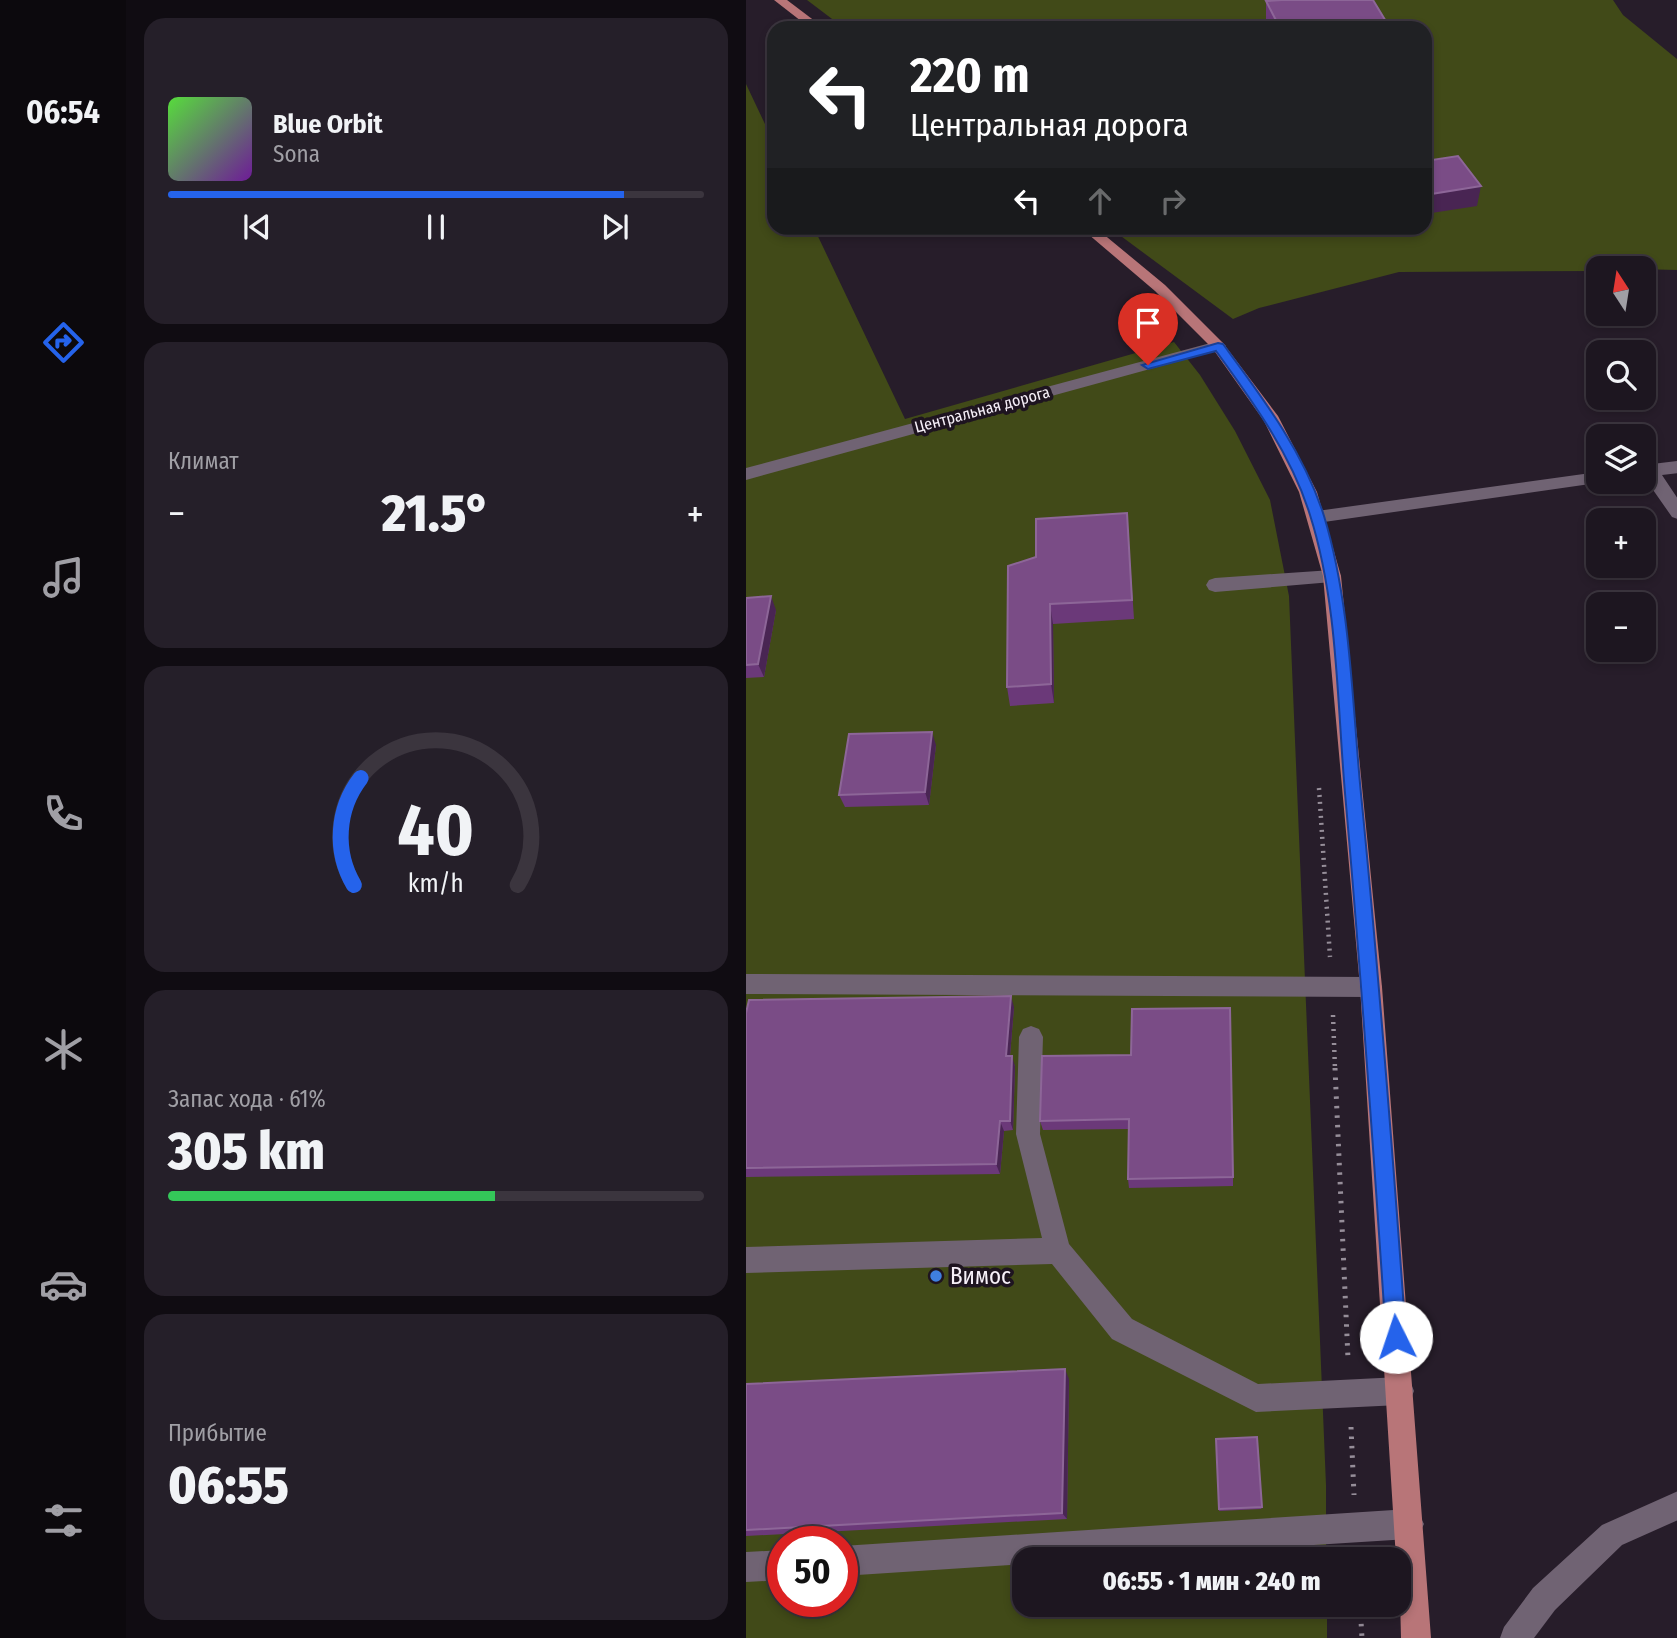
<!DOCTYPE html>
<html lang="ru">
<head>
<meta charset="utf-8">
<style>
	body { margin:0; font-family:"Fira Sans Condensed",sans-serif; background:#251f29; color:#f1f3f6; height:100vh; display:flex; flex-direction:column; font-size:26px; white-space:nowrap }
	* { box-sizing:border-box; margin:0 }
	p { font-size:23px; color:#a09fa5 }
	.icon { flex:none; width:38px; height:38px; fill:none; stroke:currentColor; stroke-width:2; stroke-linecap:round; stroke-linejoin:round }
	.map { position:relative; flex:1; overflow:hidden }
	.details { display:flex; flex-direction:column; gap:18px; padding:18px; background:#100c12; width:620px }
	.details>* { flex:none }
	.hud { position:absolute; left:21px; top:21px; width:665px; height:214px; border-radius:21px; box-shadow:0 4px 10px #0003,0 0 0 2px #3b353e; background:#202124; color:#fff; overflow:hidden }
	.needle { width:46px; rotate:348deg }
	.controls { position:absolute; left:840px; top:256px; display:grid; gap:14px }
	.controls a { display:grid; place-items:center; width:70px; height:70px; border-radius:14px; background:#1d1620; box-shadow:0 4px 10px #0003,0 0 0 2px #3b353e; font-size:35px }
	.speed { position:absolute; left:21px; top:1526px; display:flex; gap:14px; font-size:35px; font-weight:700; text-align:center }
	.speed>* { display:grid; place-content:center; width:91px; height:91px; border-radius:50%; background:#1d1620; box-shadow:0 4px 10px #0003,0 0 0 2px #3b353e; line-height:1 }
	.speed .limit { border:10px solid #d22; background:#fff; color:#111 }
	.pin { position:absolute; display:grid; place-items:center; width:60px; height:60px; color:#fff; margin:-72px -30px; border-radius:50% 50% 50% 0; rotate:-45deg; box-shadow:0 0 7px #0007 }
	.pin .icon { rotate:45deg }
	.me { position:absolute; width:77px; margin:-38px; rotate:356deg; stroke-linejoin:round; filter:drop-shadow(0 0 5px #0008) }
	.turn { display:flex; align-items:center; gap:24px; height:147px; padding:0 28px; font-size:32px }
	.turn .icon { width:91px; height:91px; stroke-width:2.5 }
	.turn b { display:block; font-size:49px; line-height:60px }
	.lanes { display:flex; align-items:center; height:66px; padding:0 28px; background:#0003; justify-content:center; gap:35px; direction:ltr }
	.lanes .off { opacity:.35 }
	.big { font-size:52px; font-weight:800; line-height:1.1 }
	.details .card { flex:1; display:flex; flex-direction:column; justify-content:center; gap:10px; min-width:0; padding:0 24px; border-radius:21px; background:#251f29 }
	.details .dial { align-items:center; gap:0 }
	.dial svg { height:182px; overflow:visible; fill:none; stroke:#3b353e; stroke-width:7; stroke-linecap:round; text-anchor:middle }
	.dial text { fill:#f1f3f6; stroke:none }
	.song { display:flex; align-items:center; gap:21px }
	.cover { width:84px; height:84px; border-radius:10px; background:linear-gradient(135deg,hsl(110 70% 55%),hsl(280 70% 35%)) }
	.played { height:7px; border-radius:4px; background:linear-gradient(90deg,#2563eb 85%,#3b353e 85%) }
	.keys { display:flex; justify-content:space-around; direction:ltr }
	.heat { display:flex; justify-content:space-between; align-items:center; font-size:38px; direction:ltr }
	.charge { height:10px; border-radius:5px; background:linear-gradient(90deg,#34c759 61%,#3b353e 0) }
	.trip { position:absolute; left:266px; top:1547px; width:399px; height:70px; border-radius:21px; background:#1d1620; box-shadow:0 4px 10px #0003,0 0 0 2px #3b353e; font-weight:800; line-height:70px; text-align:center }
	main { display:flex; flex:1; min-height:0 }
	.dock { display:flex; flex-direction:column; width:126px; justify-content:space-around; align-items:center; background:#0c090d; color:#a09fa5 }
	.dock .icon { width:49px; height:49px }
	.dock .current { color:#2563eb }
	.dock b { font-size:32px; color:#f1f3f6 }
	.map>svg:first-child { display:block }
</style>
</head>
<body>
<main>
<nav class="dock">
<b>06:54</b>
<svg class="icon current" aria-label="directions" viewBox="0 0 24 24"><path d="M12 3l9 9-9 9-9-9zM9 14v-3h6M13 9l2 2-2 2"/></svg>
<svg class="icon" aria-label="music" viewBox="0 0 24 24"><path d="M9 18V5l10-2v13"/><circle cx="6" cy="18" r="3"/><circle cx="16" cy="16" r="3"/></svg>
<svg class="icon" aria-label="phone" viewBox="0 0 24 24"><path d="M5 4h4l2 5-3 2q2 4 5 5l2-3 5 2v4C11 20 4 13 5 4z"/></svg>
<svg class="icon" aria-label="climate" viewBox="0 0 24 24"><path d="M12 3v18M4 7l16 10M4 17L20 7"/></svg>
<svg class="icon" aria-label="car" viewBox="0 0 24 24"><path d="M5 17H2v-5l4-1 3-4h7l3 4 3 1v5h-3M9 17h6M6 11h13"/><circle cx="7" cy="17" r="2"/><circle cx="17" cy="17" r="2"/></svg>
<svg class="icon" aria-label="filters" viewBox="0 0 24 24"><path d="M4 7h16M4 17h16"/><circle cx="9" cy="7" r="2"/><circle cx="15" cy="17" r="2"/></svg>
</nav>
<section class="details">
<div class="card">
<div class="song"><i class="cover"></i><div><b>Blue Orbit</b><p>Sona</p></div></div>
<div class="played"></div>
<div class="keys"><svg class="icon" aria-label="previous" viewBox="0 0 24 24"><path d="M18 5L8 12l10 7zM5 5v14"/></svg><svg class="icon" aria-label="pause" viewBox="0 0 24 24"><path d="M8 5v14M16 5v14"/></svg><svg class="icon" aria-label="next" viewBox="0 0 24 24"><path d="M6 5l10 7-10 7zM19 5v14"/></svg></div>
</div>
<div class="card"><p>Климат</p>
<div class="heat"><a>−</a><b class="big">21.5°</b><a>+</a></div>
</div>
<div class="card dial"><svg viewBox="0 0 100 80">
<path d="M14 69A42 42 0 1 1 86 69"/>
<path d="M14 69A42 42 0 0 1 17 22" stroke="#2563eb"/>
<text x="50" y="56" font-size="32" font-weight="700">40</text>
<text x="50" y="72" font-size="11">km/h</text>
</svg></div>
<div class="card"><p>Запас хода · 61%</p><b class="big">305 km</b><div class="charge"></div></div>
<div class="card"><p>Прибытие</p><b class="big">06:55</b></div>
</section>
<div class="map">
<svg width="932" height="1638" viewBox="0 0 932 1638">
	<rect width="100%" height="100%" fill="#271d2a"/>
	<g fill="#414a18" fill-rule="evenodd">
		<polygon points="61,0 867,0 877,15 931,59 931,270 852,268 852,271 653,272 513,308 487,319 364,228 679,228 679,28 98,28"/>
		<path d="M0,84L28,143V228H68L159,419L428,342L454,375L489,431L524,500L543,596L580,1485V1559H278V1605H581V1638H0ZM37,1542H96V1601H37Z"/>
	</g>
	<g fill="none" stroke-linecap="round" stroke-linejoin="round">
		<g stroke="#968e99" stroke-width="4.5" stroke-dasharray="2 5" stroke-linecap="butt">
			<polyline points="573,788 584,957"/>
			<polyline points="587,1015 589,1069"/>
		</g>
		<g stroke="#968e99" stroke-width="5" stroke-dasharray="2.5 7" stroke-linecap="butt">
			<polyline points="589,1068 602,1359"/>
			<polyline points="605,1427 608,1495"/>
			<polyline points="614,1605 616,1638"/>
		</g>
		<g fill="#706373" fill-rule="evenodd">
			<polygon points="472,341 477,343 480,346 477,349 0,480 0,468"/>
			<polygon points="932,461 932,473 916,475 932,499 932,519 926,517 898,477 898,465"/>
			<polygon points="852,472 852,481 858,482 571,523 562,517 571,511"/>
			<polygon points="586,570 592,571 595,576 592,581 586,582 469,592 463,590 460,585 463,580 469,578"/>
			<polygon points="0,974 625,977 633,980 636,987 633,994 625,997 0,994"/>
			<polygon points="285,1026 293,1029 297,1037 294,1134 323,1244 386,1319 512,1384 654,1377 664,1381 668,1391 664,1401 654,1405 510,1412 366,1339 306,1264 0,1273 0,1247 296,1238 270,1134 273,1037 277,1029"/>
			<polygon points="932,1491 932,1520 876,1545 809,1610 788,1638 754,1638 758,1627 787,1588 856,1525"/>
			<polygon points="663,1509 673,1514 678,1524 673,1534 663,1539 348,1559 278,1559 278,1564 96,1576 96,1546"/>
			<polygon points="37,1550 37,1580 0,1582 0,1552"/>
		</g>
		<g fill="#b87578" fill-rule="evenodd">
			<polygon points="28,0 41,0 78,28 64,28"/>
			<polygon points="335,228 350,228 419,285 477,343 532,416 571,492 595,576 636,987 685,1638 655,1638 653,1559 650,1559 614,987 577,576 553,492 518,421 467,349 409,291"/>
		</g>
	</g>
	<g fill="#6b3979">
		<polygon points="520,1 644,28 521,28 520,25"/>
		<polygon points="381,513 388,619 307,624 308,703 264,706 261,687 290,557"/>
		<polygon points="0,598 30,610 18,677 0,678"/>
		<polygon points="190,745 183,805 99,807 93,795"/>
		<polygon points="268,1007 264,1056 269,1066 267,1130 258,1131 254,1174 0,1177 0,1013"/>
		<polygon points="296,1056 487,1177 487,1186 383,1188 382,1179 383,1129 297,1130 294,1121"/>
		<polygon points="323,1379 321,1519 0,1536 0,1384"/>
		<polygon points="470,1439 516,1507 515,1509 473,1511"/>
	</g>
	<g fill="#492553">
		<polygon points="735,186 731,206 679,214 679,195"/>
		<polygon points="25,596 30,610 18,677 12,664"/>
		<polygon points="304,604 307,624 308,703 305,684"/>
		<polygon points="186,732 190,745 183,805 179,792"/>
		<polygon points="265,996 268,1007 263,1067 260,1056"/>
		<polygon points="266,1056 269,1066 267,1130 264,1121"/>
		<polygon points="254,1121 258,1131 254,1174 250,1164"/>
		<polygon points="319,1369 323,1379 321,1519 316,1513"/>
	</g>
	<g fill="#7a4c86" stroke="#8d6698" stroke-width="2">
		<polygon points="536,0 627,0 644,28 534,28 520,1"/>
		<polygon points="712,156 735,186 679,195 679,161"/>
		<polygon points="381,513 386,600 304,604 305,684 261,687 262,566 290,557 290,519"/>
		<polygon points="25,596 12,664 0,665 0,598"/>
		<polygon points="186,732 179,792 93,795 103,734"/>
		<polygon points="265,996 260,1056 266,1056 264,1121 254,1121 250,1164 0,1168 0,1013 3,1000"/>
		<polygon points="484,1008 487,1177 382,1179 383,1119 294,1121 296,1056 385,1055 386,1009"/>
		<polygon points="319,1369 316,1513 0,1530 0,1384"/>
		<polygon points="511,1437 516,1507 473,1509 470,1439"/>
	</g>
	<path fill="#2563eb" stroke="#184099" stroke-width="2" d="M472,343L477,344C516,397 558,452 578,516C605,605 606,702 615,794C633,975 647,1156 660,1337L657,1344L650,1347L643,1344L640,1337C628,1156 615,974 599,793C591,702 592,603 564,515C545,454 507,402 470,351L402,369L396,365Z"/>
	<circle fill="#3f7fe0" stroke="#1e1420" stroke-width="2.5" cx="190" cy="1276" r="7"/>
	<g text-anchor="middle" stroke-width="7" stroke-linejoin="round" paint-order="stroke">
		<g font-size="16" fill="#f7f0f9" stroke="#1e1420">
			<text transform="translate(236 409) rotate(-15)" y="6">Центральная дорога</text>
		</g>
		<g font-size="23" fill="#f7f0f9" stroke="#1e1420" text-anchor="start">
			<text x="204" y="1284">Вимос</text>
		</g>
	</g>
</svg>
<div class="controls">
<a><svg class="needle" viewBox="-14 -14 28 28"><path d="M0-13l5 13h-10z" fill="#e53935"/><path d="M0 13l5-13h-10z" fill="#a09fa5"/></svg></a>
<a><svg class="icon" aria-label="search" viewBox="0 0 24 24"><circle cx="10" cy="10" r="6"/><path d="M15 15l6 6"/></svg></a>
<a><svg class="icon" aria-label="layers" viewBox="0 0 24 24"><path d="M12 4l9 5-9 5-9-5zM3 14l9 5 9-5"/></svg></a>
<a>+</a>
<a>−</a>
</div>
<div class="speed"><div class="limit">50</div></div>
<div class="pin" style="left:402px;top:365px;background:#d93025"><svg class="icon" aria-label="arrive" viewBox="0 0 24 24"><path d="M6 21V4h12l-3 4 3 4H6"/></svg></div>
<svg class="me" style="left:650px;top:1337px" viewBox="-20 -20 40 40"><circle r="19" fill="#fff"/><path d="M0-13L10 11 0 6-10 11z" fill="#2563eb"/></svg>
<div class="trip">06:55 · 1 мин · 240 m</div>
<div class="hud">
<div class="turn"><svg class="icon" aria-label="left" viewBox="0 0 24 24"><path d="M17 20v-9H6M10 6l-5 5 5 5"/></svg><div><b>220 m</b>Центральная дорога</div></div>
<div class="lanes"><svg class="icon" aria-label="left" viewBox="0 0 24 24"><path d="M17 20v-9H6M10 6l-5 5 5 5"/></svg><svg class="icon off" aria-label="ahead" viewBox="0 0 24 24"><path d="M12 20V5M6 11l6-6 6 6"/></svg><svg class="icon off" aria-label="right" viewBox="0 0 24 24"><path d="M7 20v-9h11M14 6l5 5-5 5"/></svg></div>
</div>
</div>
</main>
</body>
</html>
